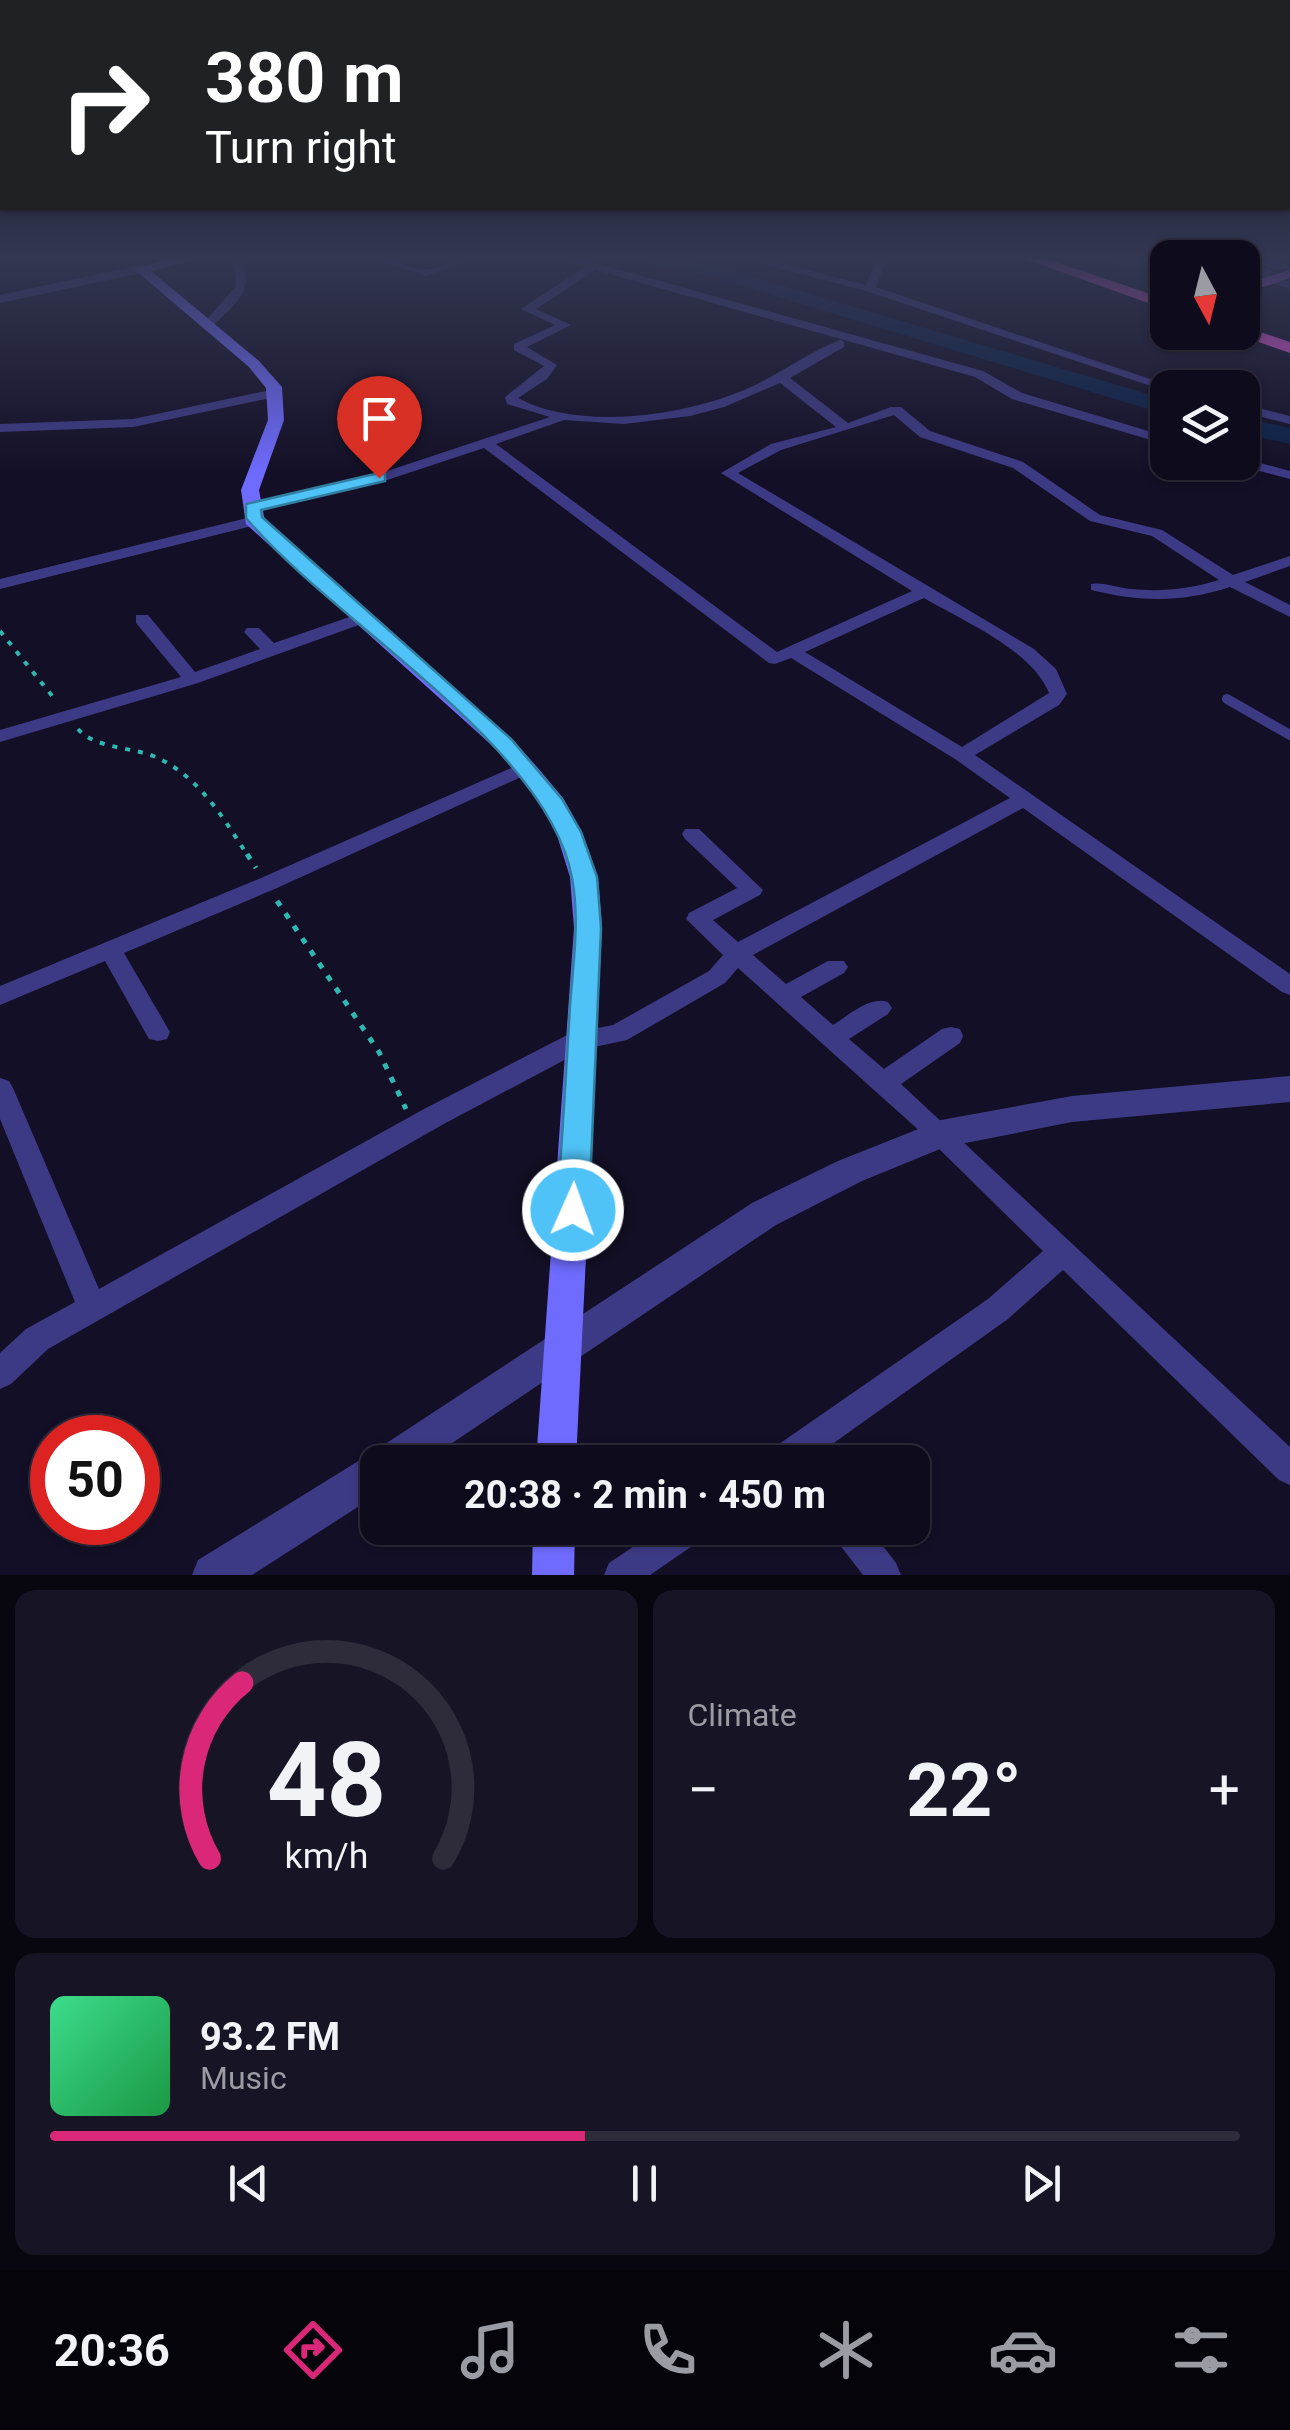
<!DOCTYPE html>
<html lang="en">
<head>
<meta charset="utf-8">
<style>
	body { margin:0; font-family:Roboto,sans-serif; background:#171425; color:#f1f3f6; height:100vh; display:flex; flex-direction:column; font-size:38px; white-space:nowrap }
	* { box-sizing:border-box; margin:0 }
	p { font-size:32px; color:#9b9ba3 }
	.icon { flex:none; width:55px; height:55px; fill:none; stroke:currentColor; stroke-width:2; stroke-linecap:round; stroke-linejoin:round }
	.map { position:relative; height:1575px; overflow:hidden }
	.details { display:flex; flex-direction:column; gap:15px; padding:15px; background:#08060f; flex:1 }
	.details>* { flex:none }
	.banner { position:absolute; left:0px; top:0px; width:1290px; height:210px; box-shadow:0 2px 8px #0004,0 0 0 2px #2e2b3b; background:#202124; color:#fff; overflow:hidden }
	.needle { width:65px; rotate:173deg }
	.fabs { position:absolute; left:1150px; top:240px; display:grid; gap:20px }
	.fabs a { display:grid; place-items:center; width:110px; height:110px; border-radius:20px; background:#0e0b1c; box-shadow:0 2px 8px #0004,0 0 0 2px #2e2b3b; font-size:50px }
	.speed { position:absolute; left:30px; top:1415px; display:flex; gap:20px; font-size:50px; font-weight:700; text-align:center }
	.speed>* { display:grid; place-content:center; width:130px; height:130px; border-radius:50%; background:#0e0b1c; box-shadow:0 2px 8px #0004,0 0 0 2px #2e2b3b; line-height:1 }
	.speed .limit { border:15px solid #d22; background:#fff; color:#111 }
	.pin { position:absolute; display:grid; place-items:center; width:85px; height:85px; color:#fff; margin:-102px -42px; border-radius:50% 50% 50% 0; rotate:-45deg; box-shadow:0 0 10px #0007 }
	.pin .icon { rotate:45deg }
	.me { position:absolute; width:110px; margin:-55px; rotate:2deg; stroke-linejoin:round; filter:drop-shadow(0 0 8px #0008) }
	.turn { display:flex; align-items:center; gap:35px; height:210px; padding:0 40px; font-size:45px }
	.turn .icon { width:130px; height:130px; stroke-width:2.5 }
	.turn b { display:block; font-size:70px; line-height:85px }
	.big { font-size:75px; font-weight:700; line-height:1.1 }
	.details .tile { flex:1; display:flex; flex-direction:column; justify-content:center; gap:15px; min-width:0; padding:0 35px; border-radius:20px; background:#171425 }
	.details .dial { align-items:center; gap:0 }
	.dial svg { height:260px; overflow:visible; fill:none; stroke:#2e2b3b; stroke-width:7; stroke-linecap:round; text-anchor:middle }
	.dial text { fill:#f1f3f6; stroke:none }
	.song { display:flex; align-items:center; gap:30px }
	.cover { width:120px; height:120px; border-radius:15px; background:linear-gradient(135deg,hsl(150 70% 55%),hsl(140 70% 35%)) }
	.played { height:10px; border-radius:5px; background:linear-gradient(90deg,#db2777 45%,#2e2b3b 45%) }
	.keys { display:flex; justify-content:space-around; direction:ltr }
	.heat { display:flex; justify-content:space-between; align-items:center; font-size:55px; direction:ltr }
	.details .tiles { flex:1; display:grid; gap:15px; grid-template-columns:1fr 1fr }
	.tile:last-child { grid-column:span 2 }
	.trip { position:absolute; left:360px; top:1445px; width:570px; height:100px; border-radius:20px; background:#0e0b1c; box-shadow:0 2px 8px #0004,0 0 0 2px #2e2b3b; font-weight:700; line-height:100px; text-align:center }
	.tabs { display:flex; height:160px; justify-content:space-around; align-items:center; background:#06040b; color:#9b9ba3 }
	.tabs .icon { width:70px; height:70px }
	.tabs .selected { color:#db2777 }
	.tabs b { font-size:45px; color:#f1f3f6 }
	.map>svg:first-child { display:block }
</style>
</head>
<body>
<div class="map">
<svg width="1290" height="1575" viewBox="0 0 1290 1575">
	<rect width="100%" height="100%" fill="#130f26"/>
	<g fill="none" stroke-linecap="round" stroke-linejoin="round">
		<g fill="#0c2248" fill-rule="evenodd">
			<polygon points="620,255 662,255 716,266 1168,400 1168,415 706,275 630,261"/>
			<polygon points="1242,418 1290,428 1290,444 1242,433"/>
		</g>
	</g>
	<polygon fill="#241b47" stroke="#3b2d73" stroke-width="2.5" points="1096,255 1164,255 1129,266"/>
	<g fill="none" stroke-linecap="round" stroke-linejoin="round">
		<g stroke="#2fb8b0" stroke-width="4" stroke-dasharray="5 8" stroke-linecap="butt">
			<polyline points="0,631 57,702"/>
			<path d="M78,729C95,749 135,747 158,758C200,778 224,819 248,856"/>
		</g>
		<g stroke="#2fb8b0" stroke-width="5" stroke-dasharray="6 9" stroke-linecap="butt">
			<polyline points="247,854 256,868"/>
			<polyline points="277,901 379,1052 406,1109"/>
		</g>
		<g stroke="#3d3a85" stroke-width="6">
			<polyline points="1242,258 1285,267"/>
			<polyline points="1242,264 1269,272"/>
		</g>
		<polyline stroke="#3d3a85" stroke-width="10" points="1227,699 1290,735"/>
		<g fill="#3d3a85" fill-rule="evenodd">
			<path d="M230,255H240C257,292 235,303 212,327H204V323L236,286L235,267Z"/>
			<path d="M362,255C384,255 409,270 427,269C447,268 463,255 484,255L426,276Z"/>
			<path d="M549,255H566L983,371L1022,393L1168,437V445L1012,399L975,377L596,270L536,309L571,325L527,347L557,365L547,379L518,398C579,431 683,416 744,390C778,376 806,353 840,340L844,341V347L790,378L848,423L891,407H901L930,431L1023,462L1100,515L1162,530L1233,575L1290,556V566L1245,582L1290,605V617L1230,587C1181,603 1141,602 1091,590V584C1105,582 1117,588 1131,589C1161,592 1190,589 1219,580L1152,536L1090,521L1013,468L920,437L894,415L781,450L738,473L1034,649L1056,669L1067,694L1059,705L975,755L1290,974V995L1282,992L1023,808L753,955L786,984L828,961H844L848,967L844,973L801,997L833,1025C849,1015 870,996 888,1002L892,1008L888,1014L849,1039L884,1069L942,1029L951,1027L960,1029L963,1036L960,1043L901,1084L1290,1447V1485L1279,1480L1063,1270L1008,1319L807,1462H764L769,1451L988,1299L1043,1251L932,1142L738,968L725,983L627,1040L585,1049L442,1125L48,1349L11,1384L0,1389V1353L26,1329L75,1302L0,1119V1078L9,1081L13,1088L99,1289L424,1109L571,1033L613,1025L709,971L723,955L686,919L689,913L737,888L685,839L682,834L685,829H699L763,890L760,895L713,920L738,942L1010,798L955,759L791,658L775,664L769,663L484,448L384,481L247,511V505L375,475L550,417L507,404L505,397L544,366L514,350V344L555,325L521,309L585,267ZM780,383L836,427L771,444L721,473L912,591L777,652L496,444L564,420L624,424L690,416L724,407ZM924,598C963,621 1032,650 1049,693L962,747L805,652Z"/>
			<polygon points="730,255 748,255 866,285 878,255 888,255 876,287 1177,388 1168,388 1166,391 866,291"/>
			<polygon points="1191,255 1205,255 1208,258 1193,258"/>
			<polygon points="1242,267 1290,282 1290,289 1242,274"/>
			<polygon points="275,389 281,393 280,396 133,427 0,432 0,424 133,419"/>
			<polygon points="1242,404 1290,416 1290,424 1242,412"/>
			<polygon points="1242,458 1290,471 1290,479 1237,465 1235,462 1242,462"/>
			<polygon points="255,516 260,518 260,524 0,589 0,579"/>
			<polygon points="361,613 369,618 367,622 198,683 0,742 0,730 181,677 136,623 136,615 148,615 195,672 260,649 244,632 247,628 259,628 274,643"/>
			<polygon points="525,762 532,764 535,768 532,772 277,888 124,953 170,1032 167,1039 158,1041 149,1039 105,961 0,1005 0,986 261,878"/>
			<polygon points="661,1528 706,1528 701,1540 650,1575 604,1575 609,1563"/>
			<polygon points="831,1528 869,1528 896,1563 901,1575 863,1575 836,1540"/>
		</g>
		<g fill="#3d3a85" fill-rule="evenodd">
			<polygon points="141,265 146,266 146,272 0,303 0,295"/>
			<polygon points="1290,1076 1290,1102 1072,1122 945,1147 862,1181 776,1225 424,1462 378,1462 378,1494 252,1575 192,1575 198,1560 373,1452 752,1203 838,1161 941,1120 1072,1096"/>
		</g>
		<g fill="#6f6bff" fill-rule="evenodd">
			<polygon points="187,255 212,255 151,271 259,361 282,387 284,420 259,490 265,522 512,739 537,767 563,798 582,832 598,877 602,928 576,1462 536,1462 574,928 570,877 556,832 543,807 519,777 496,749 246,524 241,490 268,420 266,388 249,367 134,269"/>
			<polygon points="533,1528 575,1528 574,1575 532,1575"/>
		</g>
		<polygon fill="#c25bff" fill-rule="evenodd" points="1290,270 1290,278 1242,294 1242,285"/>
		<g fill="#e055d1" fill-rule="evenodd">
			<polygon points="1014,255 1035,255 1168,300 1168,310"/>
			<polygon points="1242,326 1290,342 1290,353 1236,334 1242,332"/>
		</g>
	</g>
	<linearGradient id="sky" x2="0" y2="1"><stop stop-color="#0a0815"/><stop offset="0.54" stop-color="#333752"/><stop offset="1" stop-color="#333752" stop-opacity="0"/></linearGradient>
	<rect width="1290" height="476" fill="url(#sky)"/>
	<path fill="#4fc3f7" stroke="#337fa1" stroke-width="2.5" d="M379,473L385,474V481L261,510L262,517L511,739L562,799L581,832L597,877L601,928L589,1210L584,1220L573,1224L562,1220L557,1210C562,1142 566,1074 570,1006C573,964 580,920 572,878C548,745 332,621 246,518V504Z"/>
</svg>
<div class="fabs">
<a><svg class="needle" viewBox="-14 -14 28 28"><path d="M0-13l5 13h-10z" fill="#e53935"/><path d="M0 13l5-13h-10z" fill="#9b9ba3"/></svg></a>
<a><svg class="icon" aria-label="layers" viewBox="0 0 24 24"><path d="M12 4l9 5-9 5-9-5zM3 14l9 5 9-5"/></svg></a>
</div>
<div class="speed"><div class="limit">50</div></div>
<div class="pin" style="left:379px;top:478px;background:#d93025"><svg class="icon" aria-label="arrive" viewBox="0 0 24 24"><path d="M6 21V4h12l-3 4 3 4H6"/></svg></div>
<svg class="me" style="left:573px;top:1210px" viewBox="-20 -20 40 40"><circle r="17" fill="#4fc3f7" stroke="#fff" stroke-width="3"/><path d="M0-11L8 9 0 5-8 9z" fill="#fff"/></svg>
<div class="trip">20:38 · 2 min · 450 m</div>
<div class="banner">
<div class="turn"><svg class="icon" aria-label="right" viewBox="0 0 24 24"><path d="M7 20v-9h11M14 6l5 5-5 5"/></svg><div><b>380 m</b>Turn right</div></div>
</div>
</div>
<section class="details">
<div class="tiles">
<div class="tile dial"><svg viewBox="0 0 100 80">
<path d="M14 69A42 42 0 1 1 86 69"/>
<path d="M14 69A42 42 0 0 1 24 15" stroke="#db2777"/>
<text x="50" y="56" font-size="32" font-weight="700">48</text>
<text x="50" y="72" font-size="11">km/h</text>
</svg></div>
<div class="tile"><p>Climate</p>
<div class="heat"><a>−</a><b class="big">22°</b><a>+</a></div>
</div>
<div class="tile">
<div class="song"><i class="cover"></i><div><b>93.2 FM</b><p>Music</p></div></div>
<div class="played"></div>
<div class="keys"><svg class="icon" aria-label="previous" viewBox="0 0 24 24"><path d="M18 5L8 12l10 7zM5 5v14"/></svg><svg class="icon" aria-label="pause" viewBox="0 0 24 24"><path d="M8 5v14M16 5v14"/></svg><svg class="icon" aria-label="next" viewBox="0 0 24 24"><path d="M6 5l10 7-10 7zM19 5v14"/></svg></div>
</div>
</div>
</section>
<nav class="tabs">
<b>20:36</b>
<svg class="icon selected" aria-label="directions" viewBox="0 0 24 24"><path d="M12 3l9 9-9 9-9-9zM9 14v-3h6M13 9l2 2-2 2"/></svg>
<svg class="icon" aria-label="music" viewBox="0 0 24 24"><path d="M9 18V5l10-2v13"/><circle cx="6" cy="18" r="3"/><circle cx="16" cy="16" r="3"/></svg>
<svg class="icon" aria-label="phone" viewBox="0 0 24 24"><path d="M5 4h4l2 5-3 2q2 4 5 5l2-3 5 2v4C11 20 4 13 5 4z"/></svg>
<svg class="icon" aria-label="climate" viewBox="0 0 24 24"><path d="M12 3v18M4 7l16 10M4 17L20 7"/></svg>
<svg class="icon" aria-label="car" viewBox="0 0 24 24"><path d="M5 17H2v-5l4-1 3-4h7l3 4 3 1v5h-3M9 17h6M6 11h13"/><circle cx="7" cy="17" r="2"/><circle cx="17" cy="17" r="2"/></svg>
<svg class="icon" aria-label="filters" viewBox="0 0 24 24"><path d="M4 7h16M4 17h16"/><circle cx="9" cy="7" r="2"/><circle cx="15" cy="17" r="2"/></svg>
</nav>
</body>
</html>
